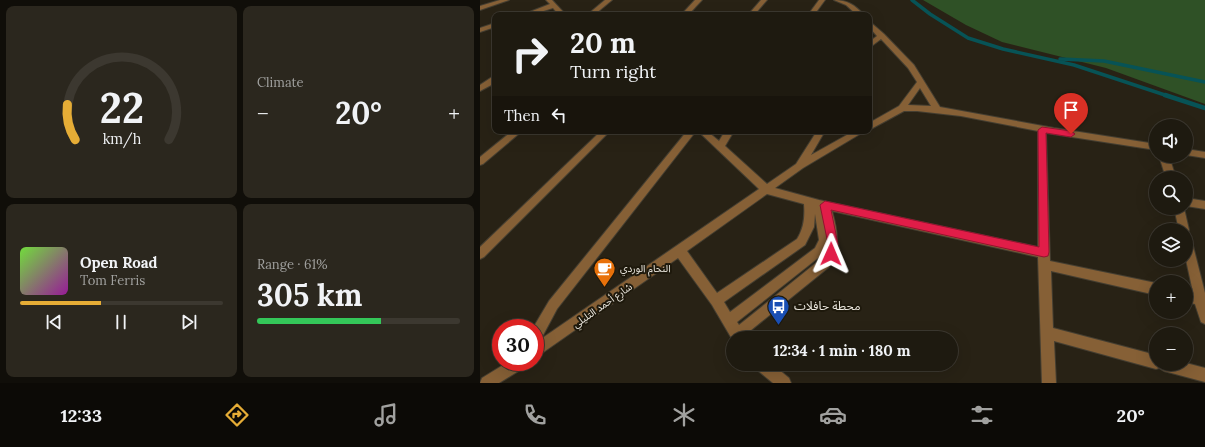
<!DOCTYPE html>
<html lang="en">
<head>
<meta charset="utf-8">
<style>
	body { margin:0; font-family:Lora,"Noto Sans Arabic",serif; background:#2b271e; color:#f1f3f6; height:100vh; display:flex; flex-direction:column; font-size:15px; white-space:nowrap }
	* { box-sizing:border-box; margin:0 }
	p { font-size:13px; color:#a1a19f }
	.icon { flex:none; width:22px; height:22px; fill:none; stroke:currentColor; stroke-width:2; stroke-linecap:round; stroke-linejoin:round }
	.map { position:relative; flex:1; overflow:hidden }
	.drawer { display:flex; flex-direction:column; gap:6px; padding:6px; background:#100e09; width:480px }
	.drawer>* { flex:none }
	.guide { position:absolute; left:12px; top:12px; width:380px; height:122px; border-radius:8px; box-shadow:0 4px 16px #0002,0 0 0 1px #3c3830; background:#1e1a10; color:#f1f3f6; overflow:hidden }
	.fabs { position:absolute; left:669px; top:119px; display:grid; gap:8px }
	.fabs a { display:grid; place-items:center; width:44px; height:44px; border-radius:50%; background:#1e1a10; box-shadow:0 4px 16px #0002,0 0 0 1px #3c3830; font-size:20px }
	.speed { position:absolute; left:12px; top:319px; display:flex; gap:8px; font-size:20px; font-weight:700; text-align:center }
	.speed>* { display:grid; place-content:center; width:52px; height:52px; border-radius:50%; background:#1e1a10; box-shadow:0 4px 16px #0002,0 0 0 1px #3c3830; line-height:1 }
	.speed .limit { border:6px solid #d22; background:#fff; color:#111 }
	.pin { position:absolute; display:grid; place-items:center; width:34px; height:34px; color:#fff; margin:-41px -17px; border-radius:50% 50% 50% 0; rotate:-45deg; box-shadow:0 0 4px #0007 }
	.pin .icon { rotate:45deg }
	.me { position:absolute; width:44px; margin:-22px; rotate:1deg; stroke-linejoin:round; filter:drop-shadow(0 0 3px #0008) }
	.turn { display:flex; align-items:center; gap:14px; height:84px; padding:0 12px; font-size:18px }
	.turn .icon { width:52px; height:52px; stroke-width:2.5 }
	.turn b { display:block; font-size:28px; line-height:34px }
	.then { display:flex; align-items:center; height:38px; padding:0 12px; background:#0003; gap:8px; font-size:15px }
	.big { font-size:30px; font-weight:800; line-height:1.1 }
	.drawer .card { flex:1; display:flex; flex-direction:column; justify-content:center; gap:6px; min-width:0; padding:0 14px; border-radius:8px; background:#2b271e }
	.drawer .dial { align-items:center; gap:0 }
	.dial svg { height:104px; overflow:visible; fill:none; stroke:#3c3830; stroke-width:7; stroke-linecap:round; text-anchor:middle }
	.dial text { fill:#f1f3f6; stroke:none }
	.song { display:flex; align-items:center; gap:12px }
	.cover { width:48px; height:48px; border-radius:6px; background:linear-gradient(135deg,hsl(100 70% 55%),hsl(300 70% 35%)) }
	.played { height:4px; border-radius:2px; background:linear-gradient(90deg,#e6ad36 40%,#3c3830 40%) }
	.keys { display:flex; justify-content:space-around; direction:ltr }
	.heat { display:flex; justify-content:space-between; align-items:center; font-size:22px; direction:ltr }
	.charge { height:6px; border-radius:3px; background:linear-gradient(90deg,#34c759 61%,#3c3830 0) }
	.drawer .tiles { flex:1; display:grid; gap:6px; grid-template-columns:repeat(2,1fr) }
	.trip { position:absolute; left:246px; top:331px; width:232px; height:40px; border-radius:20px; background:#1e1a10; box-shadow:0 4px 16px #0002,0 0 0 1px #3c3830; font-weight:800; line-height:40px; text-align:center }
	.tab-bar { display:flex; height:64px; justify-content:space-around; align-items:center; background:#0c0a06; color:#a1a19f }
	.tab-bar .icon { width:28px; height:28px }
	.tab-bar .on { color:#e6ad36 }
	.tab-bar b { font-size:18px; color:#f1f3f6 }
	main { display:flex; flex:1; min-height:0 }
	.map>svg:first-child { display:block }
</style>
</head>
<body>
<main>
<section class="drawer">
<div class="tiles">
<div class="card dial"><svg viewBox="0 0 100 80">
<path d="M14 69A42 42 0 1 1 86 69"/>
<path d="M14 69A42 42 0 0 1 8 42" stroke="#e6ad36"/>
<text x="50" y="56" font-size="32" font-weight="700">22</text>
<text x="50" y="72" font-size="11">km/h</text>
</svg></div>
<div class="card"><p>Climate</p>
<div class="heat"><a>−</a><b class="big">20°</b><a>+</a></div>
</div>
<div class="card">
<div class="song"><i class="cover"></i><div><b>Open Road</b><p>Tom Ferris</p></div></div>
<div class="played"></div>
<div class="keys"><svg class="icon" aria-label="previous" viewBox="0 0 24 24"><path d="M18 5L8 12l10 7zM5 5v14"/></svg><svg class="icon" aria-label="pause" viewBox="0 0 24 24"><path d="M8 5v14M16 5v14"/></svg><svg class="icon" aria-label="next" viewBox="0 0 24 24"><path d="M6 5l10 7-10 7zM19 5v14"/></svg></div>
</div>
<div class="card"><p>Range · 61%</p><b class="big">305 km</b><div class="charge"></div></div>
</div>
</section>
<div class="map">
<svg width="725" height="383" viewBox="0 0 725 383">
	<rect width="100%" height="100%" fill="#282215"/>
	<polygon fill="#2f5126" points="443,0 725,0 725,104 626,68 522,42 486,25"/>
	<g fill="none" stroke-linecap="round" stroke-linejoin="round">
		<g stroke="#075356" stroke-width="3.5">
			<polyline points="432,0 450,14 488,38 523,49 594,65 688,96"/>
			<polyline points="580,59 624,61 725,82"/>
		</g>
		<polyline stroke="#075356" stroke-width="4.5" points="685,95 725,108"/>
		<defs>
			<g id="minor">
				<polygon points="20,0 29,0 0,10 0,6"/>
				<polygon points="66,0 72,0 86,15 79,15 73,8 51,15 42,15 70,4"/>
				<polygon points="125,0 132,0 114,15 107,15"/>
				<polygon points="215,0 222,0 208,15 201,15"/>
				<polygon points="281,0 287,0 274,15 268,15"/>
				<polygon points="339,0 345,0 334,15 328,15"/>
				<path d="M354,0C367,0 375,5 384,15H377L366,5Z"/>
				<path d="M389,21L404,34L434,65L460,107L574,128L676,144V150L566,133L570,261L676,283V295L571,271L573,328L676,355V364L706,363L725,368V382L684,371L679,368L676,369L574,341L576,383H562L558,257L352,211C358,233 360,245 349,267L265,335L266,338L252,339L232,305L198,258L55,358V328H53L69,301L207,131H216L77,309L61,339L279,189L218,131H227L239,141L245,131H254L245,146L287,184L316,164L337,131H345L331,155L374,131H385L323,168L295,188L339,200L558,247V131L481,116L437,111H424L389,130V123L419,106L437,82L428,68L401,39L389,48V42L397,36L389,27ZM440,88L451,106L428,105ZM287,194L324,204C325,217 324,228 317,239L237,293L207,251ZM335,214L339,240L335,248L250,312L244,302L325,245L334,227ZM345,249L341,259L259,325L257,322L343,254Z"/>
				<polygon points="15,23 15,27 0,32 0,28"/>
				<polygon points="12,77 15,77 15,83 0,91 0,85"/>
				<polygon points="32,131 42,131 3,164 0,165 0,157"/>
				<polygon points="121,131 130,131 4,257 0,259 0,247"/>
				<polygon points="706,149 725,152 725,158 706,155"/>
				<polygon points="679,156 689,156 696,178 686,178"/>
				<polygon points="706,198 725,201 725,209 706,206"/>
				<polygon points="694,208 704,208 709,230 707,234 710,235 711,238 725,293 725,324 721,322 715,304 706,302 706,290 713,292 706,260 706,230 699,230"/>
				<polygon points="28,362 47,362 45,367 19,383 0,383 2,378"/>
				<polygon points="274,364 292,364 309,378 311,383 293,383 276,369"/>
			</g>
		</defs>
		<use href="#minor" stroke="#443e31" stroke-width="2"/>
		<use href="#minor" fill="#866036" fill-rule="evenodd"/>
	</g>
	<polygon fill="#e11d48" stroke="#92132f" points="562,127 591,131 595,134 591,137 566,133 569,252 568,256 564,257 351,210 358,244 355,257 347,257 346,254 348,244 340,205 345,201 559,247 558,130"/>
	<defs>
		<symbol id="cafe-pin" viewBox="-11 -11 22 30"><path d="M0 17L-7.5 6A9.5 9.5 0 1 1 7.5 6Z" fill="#e8710a" stroke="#1e190c"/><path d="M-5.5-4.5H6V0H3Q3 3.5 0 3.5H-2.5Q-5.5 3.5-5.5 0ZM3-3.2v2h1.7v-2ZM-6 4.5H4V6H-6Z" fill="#fff"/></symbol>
		<symbol id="bus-pin" viewBox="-11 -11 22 30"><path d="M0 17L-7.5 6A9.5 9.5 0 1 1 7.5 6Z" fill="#1a4fb4" stroke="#1e190c"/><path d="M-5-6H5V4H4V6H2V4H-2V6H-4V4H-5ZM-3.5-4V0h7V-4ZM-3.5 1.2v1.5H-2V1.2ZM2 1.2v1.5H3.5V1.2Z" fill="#fff"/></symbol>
	</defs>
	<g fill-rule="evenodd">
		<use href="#cafe-pin" x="112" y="256" width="25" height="34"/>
		<use href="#bus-pin" x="286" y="294" width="25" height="34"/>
	</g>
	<g text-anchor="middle" stroke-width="4" stroke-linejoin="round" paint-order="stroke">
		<g font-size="10" fill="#ede9e0" stroke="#1e190c" text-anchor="start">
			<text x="140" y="272">النحام الوردي</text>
		</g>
		<g font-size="10" fill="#ede9e0" stroke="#1e190c">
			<text transform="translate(122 305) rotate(-35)" y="4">شارع أحمد التليلي</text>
		</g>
		<g font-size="12" fill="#ede9e0" stroke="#1e190c" text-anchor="start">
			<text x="314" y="310">محطة حافلات</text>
		</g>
	</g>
</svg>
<div class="fabs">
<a><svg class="icon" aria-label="sound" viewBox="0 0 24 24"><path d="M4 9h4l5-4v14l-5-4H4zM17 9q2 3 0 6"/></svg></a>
<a><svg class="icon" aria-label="search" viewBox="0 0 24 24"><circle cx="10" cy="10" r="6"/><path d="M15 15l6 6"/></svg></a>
<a><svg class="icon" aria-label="layers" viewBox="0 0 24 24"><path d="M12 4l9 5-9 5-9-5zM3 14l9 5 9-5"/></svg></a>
<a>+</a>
<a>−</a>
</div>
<div class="speed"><div class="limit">30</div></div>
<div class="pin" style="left:591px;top:134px;background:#d93025"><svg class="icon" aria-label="arrive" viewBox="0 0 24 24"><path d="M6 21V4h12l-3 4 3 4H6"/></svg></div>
<svg class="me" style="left:351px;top:254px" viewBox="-20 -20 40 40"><path d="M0-17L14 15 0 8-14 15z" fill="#e11d48" stroke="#fff" stroke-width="4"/></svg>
<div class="trip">12:34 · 1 min · 180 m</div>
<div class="guide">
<div class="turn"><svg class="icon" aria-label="right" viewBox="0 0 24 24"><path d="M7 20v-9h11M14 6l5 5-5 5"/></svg><div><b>20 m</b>Turn right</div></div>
<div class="then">Then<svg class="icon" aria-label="left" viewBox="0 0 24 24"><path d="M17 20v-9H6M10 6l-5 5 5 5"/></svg></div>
</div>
</div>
</main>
<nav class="tab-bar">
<b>12:33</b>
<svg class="icon on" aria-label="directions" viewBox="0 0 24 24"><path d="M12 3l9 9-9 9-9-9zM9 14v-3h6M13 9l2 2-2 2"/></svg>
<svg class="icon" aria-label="music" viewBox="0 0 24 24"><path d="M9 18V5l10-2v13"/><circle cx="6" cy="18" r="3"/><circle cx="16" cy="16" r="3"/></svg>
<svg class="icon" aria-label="phone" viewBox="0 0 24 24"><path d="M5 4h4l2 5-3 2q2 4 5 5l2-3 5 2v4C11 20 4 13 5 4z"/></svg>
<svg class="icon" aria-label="climate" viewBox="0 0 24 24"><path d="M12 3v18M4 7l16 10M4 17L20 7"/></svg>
<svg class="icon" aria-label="car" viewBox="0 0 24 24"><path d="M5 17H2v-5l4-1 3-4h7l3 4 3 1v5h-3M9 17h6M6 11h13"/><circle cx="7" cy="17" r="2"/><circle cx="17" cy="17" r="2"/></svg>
<svg class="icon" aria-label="filters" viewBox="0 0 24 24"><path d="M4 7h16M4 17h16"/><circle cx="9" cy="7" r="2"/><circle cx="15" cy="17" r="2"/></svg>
<b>20°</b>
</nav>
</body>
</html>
